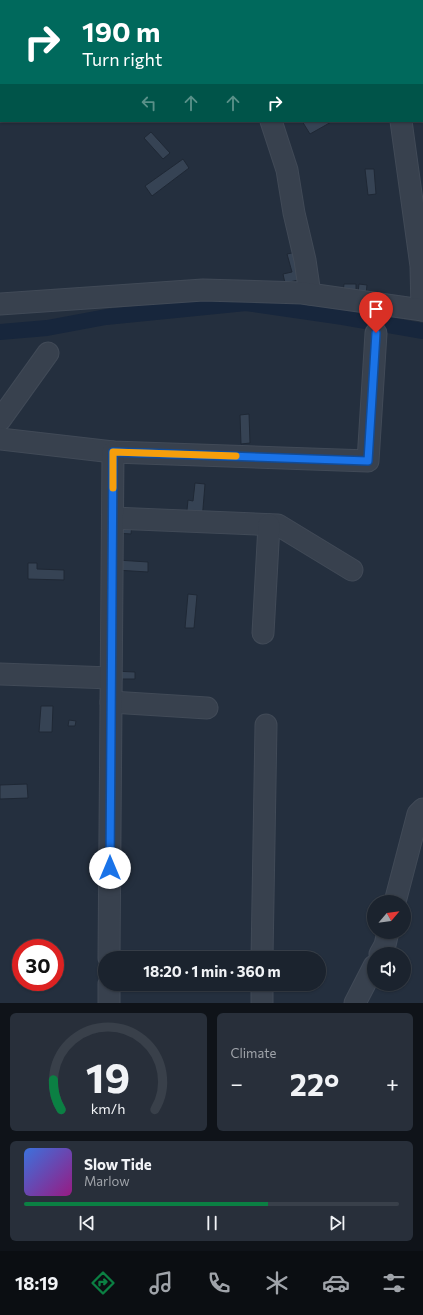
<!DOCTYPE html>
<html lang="en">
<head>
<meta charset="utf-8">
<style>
	body { margin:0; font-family:Commissioner,sans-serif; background:#282f3a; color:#f1f3f6; height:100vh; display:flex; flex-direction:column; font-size:15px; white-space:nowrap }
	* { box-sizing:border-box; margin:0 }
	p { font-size:13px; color:#a0a4aa }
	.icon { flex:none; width:22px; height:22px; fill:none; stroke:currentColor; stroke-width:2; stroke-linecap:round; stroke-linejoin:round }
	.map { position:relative; height:1003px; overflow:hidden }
	.details { display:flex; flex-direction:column; gap:10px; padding:10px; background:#0f1319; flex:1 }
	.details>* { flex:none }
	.banner { position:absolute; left:0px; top:0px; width:423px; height:122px; box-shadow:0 1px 3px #0004,0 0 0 1px #39404a; background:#00695c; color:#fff; overflow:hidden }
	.needle { width:26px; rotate:61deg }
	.buttons { position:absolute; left:367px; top:895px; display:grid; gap:8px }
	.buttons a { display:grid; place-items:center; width:44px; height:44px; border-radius:50%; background:#1b232e; box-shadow:0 1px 3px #0004,0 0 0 1px #39404a; font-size:20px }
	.speed { position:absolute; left:12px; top:939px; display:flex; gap:8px; font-size:20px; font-weight:700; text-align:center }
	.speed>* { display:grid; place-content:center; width:52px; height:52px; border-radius:50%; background:#1b232e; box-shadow:0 1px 3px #0004,0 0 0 1px #39404a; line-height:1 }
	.speed .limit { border:6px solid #d22; background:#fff; color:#111 }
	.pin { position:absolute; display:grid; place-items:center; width:34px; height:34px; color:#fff; margin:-41px -17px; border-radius:50% 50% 50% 0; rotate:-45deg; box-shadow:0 0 4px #0007 }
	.pin .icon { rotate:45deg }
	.me { position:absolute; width:44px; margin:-22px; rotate:0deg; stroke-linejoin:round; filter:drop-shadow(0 0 3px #0008) }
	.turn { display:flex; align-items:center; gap:14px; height:84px; padding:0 16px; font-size:18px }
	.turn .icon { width:52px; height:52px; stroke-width:2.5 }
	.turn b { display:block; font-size:28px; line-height:34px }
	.lanes { display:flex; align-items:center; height:38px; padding:0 16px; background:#0003; justify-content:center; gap:20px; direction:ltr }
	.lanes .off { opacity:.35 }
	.big { font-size:30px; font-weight:700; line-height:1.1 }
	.details .card { flex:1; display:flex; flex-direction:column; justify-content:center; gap:6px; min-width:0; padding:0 14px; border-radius:6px; background:#282f3a }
	.details .dial { align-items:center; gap:0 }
	.dial svg { height:104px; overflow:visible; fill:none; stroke:#39404a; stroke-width:7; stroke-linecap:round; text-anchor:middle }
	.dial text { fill:#f1f3f6; stroke:none }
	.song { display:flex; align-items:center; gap:12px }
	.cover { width:48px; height:48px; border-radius:6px; background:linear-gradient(135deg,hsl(220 70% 55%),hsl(310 70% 35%)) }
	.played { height:4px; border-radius:2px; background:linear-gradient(90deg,#0b8043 65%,#39404a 65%) }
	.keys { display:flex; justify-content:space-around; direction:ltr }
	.heat { display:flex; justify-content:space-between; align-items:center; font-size:22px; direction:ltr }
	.details .tiles { flex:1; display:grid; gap:10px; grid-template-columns:1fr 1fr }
	.card:last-child { grid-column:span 2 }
	.trip { position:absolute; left:98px; top:951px; width:228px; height:40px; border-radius:20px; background:#1b232e; box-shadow:0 1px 3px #0004,0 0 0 1px #39404a; font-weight:700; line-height:40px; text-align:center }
	.tab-bar { display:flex; height:64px; justify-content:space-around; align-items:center; background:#0b0e12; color:#a0a4aa }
	.tab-bar .icon { width:28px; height:28px }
	.tab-bar .active { color:#0b8043 }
	.tab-bar b { font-size:18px; color:#f1f3f6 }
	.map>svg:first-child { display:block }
</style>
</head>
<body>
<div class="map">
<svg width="423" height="1003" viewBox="0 0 423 1003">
	<rect width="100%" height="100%" fill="#242f3e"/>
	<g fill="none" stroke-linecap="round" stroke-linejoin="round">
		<polyline stroke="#17263c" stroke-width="16" points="0,332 47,328 106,317 246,303 343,317 423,331"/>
	</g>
	<g fill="#364354" stroke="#1f2835">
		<polygon points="302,121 333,121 310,134"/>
		<polygon points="151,132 170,153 163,159 144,138"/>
		<polygon points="183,159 189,168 152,196 145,186"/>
		<polygon points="365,169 374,169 376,194 368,195"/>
		<polygon points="297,252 303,279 285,283 283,274 292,272 287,254"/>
		<polygon points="344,284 356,284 356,294 343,293"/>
		<polygon points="359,284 367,285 366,294 358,293"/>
		<polygon points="249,414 250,443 241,444 240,415"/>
		<polygon points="195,483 205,484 202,521 186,520 188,500 193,501"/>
		<polygon points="132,523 131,534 116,533"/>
		<polygon points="117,560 148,562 148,572 116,570"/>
		<polygon points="28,563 37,563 37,569 64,570 64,580 28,579"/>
		<polygon points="188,594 197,595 194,628 185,628"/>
		<polygon points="113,671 135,672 135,679 113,679"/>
		<polygon points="41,706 53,706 52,732 39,732"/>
		<polygon points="69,720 76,721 75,726 68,726"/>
		<polygon points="27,784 28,798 0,799 0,785"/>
	</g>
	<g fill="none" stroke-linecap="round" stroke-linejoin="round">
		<defs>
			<g id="minor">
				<polyline points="147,0 148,1"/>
				<polyline points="243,0 243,1"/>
				<polyline points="422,71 423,71"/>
				<polyline points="271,121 287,170 294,213 305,260 310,294"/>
				<polyline points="401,121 421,266 422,310"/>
				<polyline points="0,304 203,290 302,293 423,310"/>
				<polyline points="0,420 48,353"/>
				<polyline points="0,439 113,452 368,461 376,333"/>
				<polyline points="113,518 278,525 352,570"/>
				<polyline points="263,633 269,525"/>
				<polyline points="0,674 111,678"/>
				<polyline points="111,702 207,708"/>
				<polyline points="395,902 418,814 423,809"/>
				<polyline points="380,954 385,945 388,932"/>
				<polyline points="109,958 113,452"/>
				<polyline points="262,958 266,725"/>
				<polyline points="109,1003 109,984"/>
				<polyline points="262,1003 262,984"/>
				<polyline points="355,1003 374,966"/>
			</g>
		</defs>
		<use href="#minor" stroke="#414a57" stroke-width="23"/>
		<use href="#minor" stroke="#38414e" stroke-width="21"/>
	</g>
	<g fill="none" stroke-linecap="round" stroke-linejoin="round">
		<defs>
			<polyline id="route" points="110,868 113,452 368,461 376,333"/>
		</defs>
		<use href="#route" stroke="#114b97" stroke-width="10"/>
		<use href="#route" stroke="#1a73e8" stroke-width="7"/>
		<polyline stroke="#f59e0b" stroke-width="7" points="113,488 113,452 236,456"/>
	</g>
</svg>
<div class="buttons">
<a><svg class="needle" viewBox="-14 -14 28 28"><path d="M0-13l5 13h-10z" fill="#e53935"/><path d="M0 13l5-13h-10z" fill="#a0a4aa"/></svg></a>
<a><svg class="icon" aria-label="sound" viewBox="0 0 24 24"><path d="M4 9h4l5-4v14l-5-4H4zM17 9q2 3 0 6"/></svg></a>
</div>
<div class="speed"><div class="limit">30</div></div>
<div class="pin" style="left:376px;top:333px;background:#d93025"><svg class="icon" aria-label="arrive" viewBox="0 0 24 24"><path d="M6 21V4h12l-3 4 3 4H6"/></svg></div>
<svg class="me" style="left:110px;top:868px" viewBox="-20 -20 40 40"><circle r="19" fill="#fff"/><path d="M0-13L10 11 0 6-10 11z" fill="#1a73e8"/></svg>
<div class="trip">18:20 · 1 min · 360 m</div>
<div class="banner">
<div class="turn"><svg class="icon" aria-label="right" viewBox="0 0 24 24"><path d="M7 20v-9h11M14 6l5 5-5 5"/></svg><div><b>190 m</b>Turn right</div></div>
<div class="lanes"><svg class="icon off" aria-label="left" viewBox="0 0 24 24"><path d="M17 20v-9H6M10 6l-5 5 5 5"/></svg><svg class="icon off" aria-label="ahead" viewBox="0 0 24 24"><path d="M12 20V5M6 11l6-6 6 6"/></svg><svg class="icon off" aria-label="ahead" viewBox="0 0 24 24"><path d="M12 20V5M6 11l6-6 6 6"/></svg><svg class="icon" aria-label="right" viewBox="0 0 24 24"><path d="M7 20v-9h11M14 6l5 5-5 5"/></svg></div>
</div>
</div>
<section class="details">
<div class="tiles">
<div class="card dial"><svg viewBox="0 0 100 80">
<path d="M14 69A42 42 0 1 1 86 69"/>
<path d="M14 69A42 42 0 0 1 8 46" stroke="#0b8043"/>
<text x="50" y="56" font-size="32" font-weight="700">19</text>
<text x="50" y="72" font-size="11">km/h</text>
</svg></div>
<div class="card"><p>Climate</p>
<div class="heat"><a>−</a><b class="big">22°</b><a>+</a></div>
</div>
<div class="card">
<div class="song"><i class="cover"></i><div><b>Slow Tide</b><p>Marlow</p></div></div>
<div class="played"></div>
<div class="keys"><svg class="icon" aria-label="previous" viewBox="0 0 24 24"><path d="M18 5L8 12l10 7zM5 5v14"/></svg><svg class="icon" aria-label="pause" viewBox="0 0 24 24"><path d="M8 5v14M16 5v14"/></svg><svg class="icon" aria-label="next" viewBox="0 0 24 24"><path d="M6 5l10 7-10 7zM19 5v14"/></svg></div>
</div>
</div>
</section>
<nav class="tab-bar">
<b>18:19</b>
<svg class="icon active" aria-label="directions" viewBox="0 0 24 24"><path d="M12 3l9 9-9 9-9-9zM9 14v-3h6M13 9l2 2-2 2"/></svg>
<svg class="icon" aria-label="music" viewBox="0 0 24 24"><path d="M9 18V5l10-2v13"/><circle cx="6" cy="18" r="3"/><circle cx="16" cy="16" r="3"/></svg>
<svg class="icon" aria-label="phone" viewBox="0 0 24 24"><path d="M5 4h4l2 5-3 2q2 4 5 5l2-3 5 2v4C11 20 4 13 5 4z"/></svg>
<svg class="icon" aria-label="climate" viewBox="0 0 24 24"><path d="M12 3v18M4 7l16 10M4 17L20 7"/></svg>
<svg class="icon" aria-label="car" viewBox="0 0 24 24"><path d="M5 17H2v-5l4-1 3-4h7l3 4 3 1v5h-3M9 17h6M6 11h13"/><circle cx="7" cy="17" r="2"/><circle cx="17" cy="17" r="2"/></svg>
<svg class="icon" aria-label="filters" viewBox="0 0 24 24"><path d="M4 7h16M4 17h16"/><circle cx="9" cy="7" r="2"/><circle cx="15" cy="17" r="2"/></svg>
</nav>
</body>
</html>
